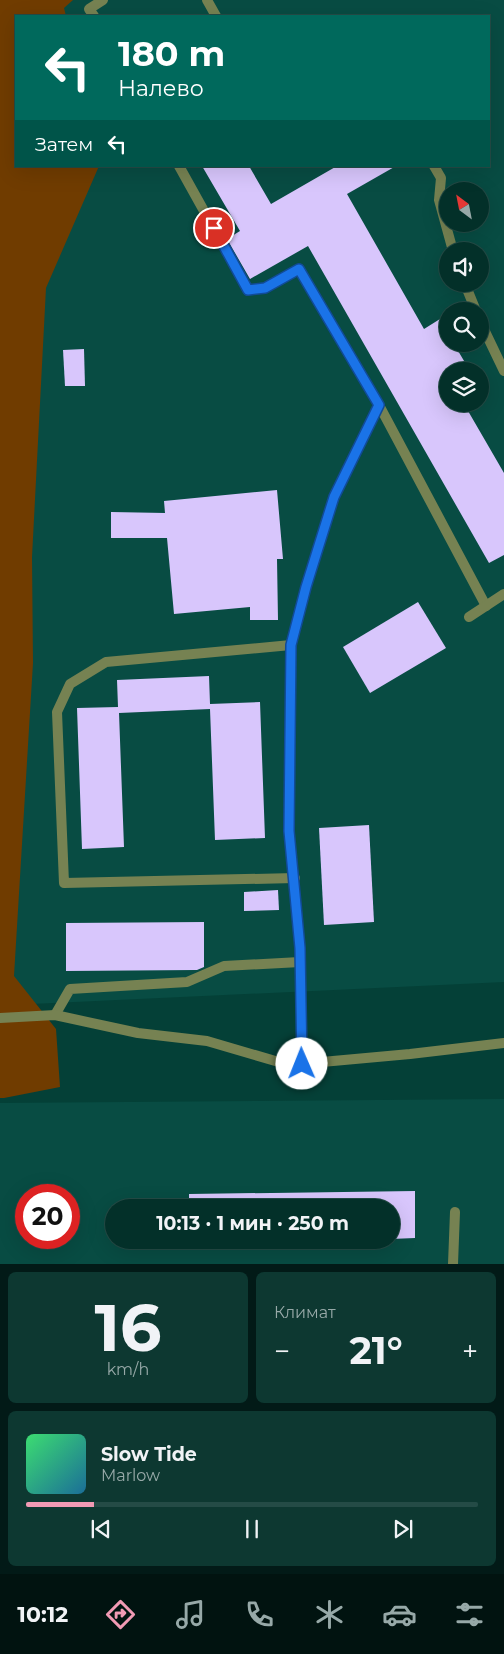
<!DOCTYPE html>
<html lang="ru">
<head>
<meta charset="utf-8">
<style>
	body { margin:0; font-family:Montserrat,sans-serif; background:#0d3831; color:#f1f3f6; height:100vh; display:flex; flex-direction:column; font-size:19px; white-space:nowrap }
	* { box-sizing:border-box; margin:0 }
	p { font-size:16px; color:#97a9a8 }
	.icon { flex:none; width:28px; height:28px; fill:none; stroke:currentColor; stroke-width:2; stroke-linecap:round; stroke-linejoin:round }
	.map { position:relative; height:1264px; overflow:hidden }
	.details { display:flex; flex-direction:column; gap:8px; padding:8px; background:#021a17; flex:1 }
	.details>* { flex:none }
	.top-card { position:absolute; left:15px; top:15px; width:475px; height:152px; border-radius:0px; box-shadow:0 5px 20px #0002,0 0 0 1px #244b46; background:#00695c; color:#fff; overflow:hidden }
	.needle { width:32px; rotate:328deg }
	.fabs { position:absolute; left:439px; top:182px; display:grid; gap:10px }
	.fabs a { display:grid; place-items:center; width:50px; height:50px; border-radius:50%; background:#033029; box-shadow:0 5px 20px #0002,0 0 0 1px #244b46; font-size:25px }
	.speed { position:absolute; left:15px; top:1184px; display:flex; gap:10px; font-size:25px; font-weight:700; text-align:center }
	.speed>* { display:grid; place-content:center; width:65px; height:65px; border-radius:50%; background:#033029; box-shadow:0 5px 20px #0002,0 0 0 1px #244b46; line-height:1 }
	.speed .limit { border:8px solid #d22; background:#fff; color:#111 }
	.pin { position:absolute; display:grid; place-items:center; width:42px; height:42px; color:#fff; margin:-21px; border:2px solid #fff; border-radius:50%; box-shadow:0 1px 5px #0007 }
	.me { position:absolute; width:55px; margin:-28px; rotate:359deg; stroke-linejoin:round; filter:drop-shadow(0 0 4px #0008) }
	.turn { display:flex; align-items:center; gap:18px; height:105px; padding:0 20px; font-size:22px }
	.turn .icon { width:65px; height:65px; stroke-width:2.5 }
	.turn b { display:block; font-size:35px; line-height:42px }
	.then { display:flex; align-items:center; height:48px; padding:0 20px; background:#0003; gap:10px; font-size:19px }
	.big { font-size:38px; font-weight:700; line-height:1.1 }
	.details .card { flex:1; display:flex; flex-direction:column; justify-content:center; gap:8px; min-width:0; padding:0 18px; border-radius:8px; background:#0d3831 }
	.details .dial { align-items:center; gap:0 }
	.dial b { font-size:65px; line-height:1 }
	.song { display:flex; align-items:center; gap:15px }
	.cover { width:60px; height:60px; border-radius:8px; background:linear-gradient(135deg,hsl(140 70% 55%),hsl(200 70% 35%)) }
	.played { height:5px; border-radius:2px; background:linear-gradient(90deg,#f19ab4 15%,#244b46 15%) }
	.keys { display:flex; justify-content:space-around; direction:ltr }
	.heat { display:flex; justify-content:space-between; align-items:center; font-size:28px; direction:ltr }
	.details .tiles { flex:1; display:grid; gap:8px; grid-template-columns:1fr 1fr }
	.card:last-child { grid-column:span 2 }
	.trip { position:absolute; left:105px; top:1199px; width:295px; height:50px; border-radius:25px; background:#033029; box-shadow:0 5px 20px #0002,0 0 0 1px #244b46; font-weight:700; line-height:50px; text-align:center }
	.menu { display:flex; height:80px; justify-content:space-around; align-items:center; background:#011310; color:#97a9a8 }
	.menu .icon { width:35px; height:35px }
	.menu .on { color:#f19ab4 }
	.menu b { font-size:22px; color:#f1f3f6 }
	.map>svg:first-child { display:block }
</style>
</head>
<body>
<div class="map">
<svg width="504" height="1264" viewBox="0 0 504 1264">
	<rect width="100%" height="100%" fill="#044037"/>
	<g fill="#084c43" fill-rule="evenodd">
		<path d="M25,0H504V982L10,1005L23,166H489V16H25ZM448,191H480V224H448ZM448,251H480V284H448ZM448,311H480V344H448ZM448,371H480V404H448Z"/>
		<path d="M504,1099V1264H0V1103ZM26,1195H69V1238H26ZM114,1208H391V1240H114Z"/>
	</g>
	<polygon fill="#703c00" points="0,0 73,0 64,8 66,16 16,16 16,166 99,166 46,288 32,557 33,663 14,976 56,1029 60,1087 4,1098 0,1098"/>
	<g fill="#d8c6fc">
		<polygon points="202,166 249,166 271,204 337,166 396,166 347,194 424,329 440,319 448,332 448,344 454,344 470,371 446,371 448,375 448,404 464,404 504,473 504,555 489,563 308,246 250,279 227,239 240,231"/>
		<polygon points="84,349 85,386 65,386 63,350"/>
		<polygon points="277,490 283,559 277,559 278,620 250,620 250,607 174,614 167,538 111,538 111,512 165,513 164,501"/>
		<polygon points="418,602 446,648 370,693 343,647"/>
		<polygon points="209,676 210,704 260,702 265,838 215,840 210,709 119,713 124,847 82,849 77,708 118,707 117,680"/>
		<polygon points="369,825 374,922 324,925 319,828"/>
		<polygon points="278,890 279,910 244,911 244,892"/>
		<polygon points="204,922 204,967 197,970 66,971 66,923"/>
		<polygon points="415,1191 415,1238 391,1239 391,1208 189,1208 189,1194"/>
		<polygon points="190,1240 306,1240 190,1242"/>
	</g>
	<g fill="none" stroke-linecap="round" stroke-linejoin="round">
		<g stroke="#768252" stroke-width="10">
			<polyline points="207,0 216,16"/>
			<polyline points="94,16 89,9 103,0"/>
			<polyline points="179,166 248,290 265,288 299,269 379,405 486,606"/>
			<polyline points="434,166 441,178 439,200 453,251"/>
			<polyline points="465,284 476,311"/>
			<polyline points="480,321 504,371"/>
			<polyline points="469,617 504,594"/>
			<polyline points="291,645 106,662 70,684 57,712 64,883 295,878"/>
			<polyline points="55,1015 70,989 187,982 224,966 300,962"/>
			<polyline points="0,1018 55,1015 138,1033 207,1041 289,1065 410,1054 504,1043"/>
			<polyline points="302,1064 300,948 289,831 291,645 306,587 334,497 379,405"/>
			<polyline points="453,1264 455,1212"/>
		</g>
	</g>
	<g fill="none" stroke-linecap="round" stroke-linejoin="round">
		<defs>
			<polyline id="route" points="214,228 248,290 265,288 299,269 379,405 334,497 306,587 291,645 289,831 300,948 302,1064"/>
		</defs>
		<use href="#route" stroke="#114b97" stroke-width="12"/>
		<use href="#route" stroke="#1a73e8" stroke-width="9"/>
	</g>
</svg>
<div class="fabs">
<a><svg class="needle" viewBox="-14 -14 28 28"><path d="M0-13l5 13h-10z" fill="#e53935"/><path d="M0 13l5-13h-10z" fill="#97a9a8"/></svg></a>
<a><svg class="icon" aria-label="sound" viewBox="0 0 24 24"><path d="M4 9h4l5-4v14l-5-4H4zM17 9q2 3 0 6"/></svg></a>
<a><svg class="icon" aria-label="search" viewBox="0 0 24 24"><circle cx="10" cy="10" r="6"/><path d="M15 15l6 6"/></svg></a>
<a><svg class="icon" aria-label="layers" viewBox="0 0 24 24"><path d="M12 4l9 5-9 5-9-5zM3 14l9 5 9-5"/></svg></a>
</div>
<div class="speed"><div class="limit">20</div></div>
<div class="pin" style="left:214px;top:228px;background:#d93025"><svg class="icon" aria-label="arrive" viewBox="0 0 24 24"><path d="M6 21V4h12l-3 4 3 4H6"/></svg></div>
<svg class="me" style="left:302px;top:1064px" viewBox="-20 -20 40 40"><circle r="19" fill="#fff"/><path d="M0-13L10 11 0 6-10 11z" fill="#1a73e8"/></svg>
<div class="trip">10:13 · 1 мин · 250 m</div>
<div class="top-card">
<div class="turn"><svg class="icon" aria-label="left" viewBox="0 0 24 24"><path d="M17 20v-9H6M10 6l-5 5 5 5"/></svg><div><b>180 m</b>Налево</div></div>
<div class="then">Затем<svg class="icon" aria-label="left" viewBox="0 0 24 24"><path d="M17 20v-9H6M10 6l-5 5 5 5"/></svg></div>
</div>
</div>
<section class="details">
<div class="tiles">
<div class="card dial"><b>16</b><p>km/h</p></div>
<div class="card"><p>Климат</p>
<div class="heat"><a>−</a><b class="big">21°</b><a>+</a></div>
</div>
<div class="card">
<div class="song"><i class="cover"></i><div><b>Slow Tide</b><p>Marlow</p></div></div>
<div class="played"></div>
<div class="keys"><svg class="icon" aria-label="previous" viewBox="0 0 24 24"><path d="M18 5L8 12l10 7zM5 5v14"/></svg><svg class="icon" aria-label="pause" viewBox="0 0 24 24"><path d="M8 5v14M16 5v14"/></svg><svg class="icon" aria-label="next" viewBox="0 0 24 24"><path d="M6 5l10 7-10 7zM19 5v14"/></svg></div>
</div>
</div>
</section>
<nav class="menu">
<b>10:12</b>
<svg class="icon on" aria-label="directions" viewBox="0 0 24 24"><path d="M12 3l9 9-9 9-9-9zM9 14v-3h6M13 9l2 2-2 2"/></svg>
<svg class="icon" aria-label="music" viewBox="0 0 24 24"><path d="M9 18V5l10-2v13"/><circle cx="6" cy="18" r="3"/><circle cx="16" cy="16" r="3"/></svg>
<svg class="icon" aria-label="phone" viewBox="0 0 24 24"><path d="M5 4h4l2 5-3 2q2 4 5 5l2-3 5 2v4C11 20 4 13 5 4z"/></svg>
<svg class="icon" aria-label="climate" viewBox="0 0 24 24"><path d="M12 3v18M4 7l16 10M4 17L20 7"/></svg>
<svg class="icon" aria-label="car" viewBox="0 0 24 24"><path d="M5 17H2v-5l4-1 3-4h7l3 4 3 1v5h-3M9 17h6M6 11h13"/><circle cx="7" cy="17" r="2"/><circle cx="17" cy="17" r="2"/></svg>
<svg class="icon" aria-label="filters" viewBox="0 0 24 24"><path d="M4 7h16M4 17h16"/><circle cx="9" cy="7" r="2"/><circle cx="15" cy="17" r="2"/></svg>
</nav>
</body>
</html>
